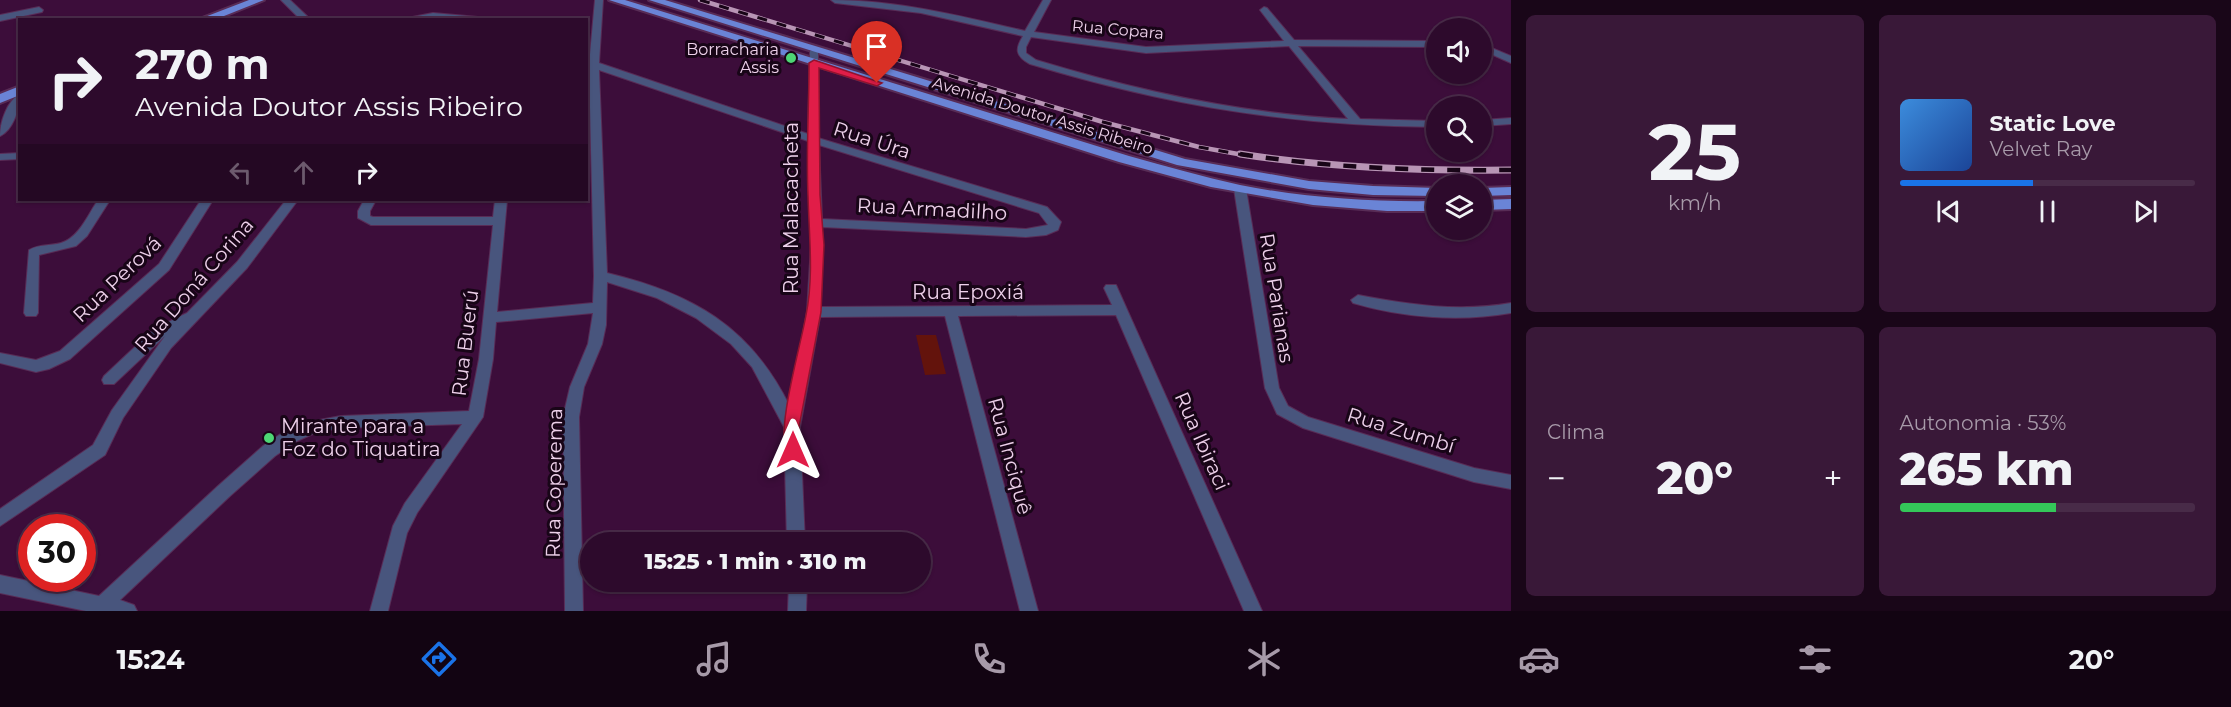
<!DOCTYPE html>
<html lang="pt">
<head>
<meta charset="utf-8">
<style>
	body { margin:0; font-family:Montserrat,sans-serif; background:#391838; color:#f1f3f6; height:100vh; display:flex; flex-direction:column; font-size:22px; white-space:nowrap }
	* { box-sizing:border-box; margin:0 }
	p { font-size:20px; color:#a79aa9 }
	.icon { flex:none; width:33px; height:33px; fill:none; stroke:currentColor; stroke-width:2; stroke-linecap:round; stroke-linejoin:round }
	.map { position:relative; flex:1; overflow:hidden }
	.drawer { display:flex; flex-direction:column; gap:15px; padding:15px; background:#190618; width:720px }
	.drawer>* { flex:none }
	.hud { position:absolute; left:18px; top:18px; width:570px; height:183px; border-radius:0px; box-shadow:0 2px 4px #0004,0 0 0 2px #482b48; background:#2d0a2c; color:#f1f3f6; overflow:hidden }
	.buttons { position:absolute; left:1426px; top:18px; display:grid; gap:12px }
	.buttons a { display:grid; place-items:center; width:66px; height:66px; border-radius:50%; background:#2d0a2c; box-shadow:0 2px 4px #0004,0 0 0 2px #482b48; font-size:30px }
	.speed { position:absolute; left:18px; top:514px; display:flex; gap:12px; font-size:30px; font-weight:700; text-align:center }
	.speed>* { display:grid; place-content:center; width:78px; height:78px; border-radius:50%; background:#2d0a2c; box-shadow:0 2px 4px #0004,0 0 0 2px #482b48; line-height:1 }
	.speed .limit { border:9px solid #d22; background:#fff; color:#111 }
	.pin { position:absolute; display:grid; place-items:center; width:51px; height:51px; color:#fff; margin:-62px -26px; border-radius:50% 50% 50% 0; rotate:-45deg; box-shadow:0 0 6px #0007 }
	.pin .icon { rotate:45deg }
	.me { position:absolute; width:66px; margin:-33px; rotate:0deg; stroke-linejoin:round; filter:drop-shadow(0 0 4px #0008) }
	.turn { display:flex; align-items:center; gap:21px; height:126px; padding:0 18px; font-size:27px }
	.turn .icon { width:78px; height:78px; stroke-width:2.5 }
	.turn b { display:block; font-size:42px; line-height:51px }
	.lanes { display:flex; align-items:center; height:57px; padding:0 18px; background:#0003; justify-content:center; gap:30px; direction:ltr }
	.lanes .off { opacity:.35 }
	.big { font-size:45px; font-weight:800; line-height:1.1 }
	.drawer .widget { flex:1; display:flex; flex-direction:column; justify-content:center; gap:9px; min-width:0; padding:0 21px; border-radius:9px; background:#391838 }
	.drawer .dial { align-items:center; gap:0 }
	.dial b { font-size:78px; line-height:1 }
	.song { display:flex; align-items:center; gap:18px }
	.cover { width:72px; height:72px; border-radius:9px; background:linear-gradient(135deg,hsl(210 70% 55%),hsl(220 70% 35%)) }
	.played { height:6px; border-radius:3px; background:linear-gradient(90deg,#1a73e8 45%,#482b48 45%) }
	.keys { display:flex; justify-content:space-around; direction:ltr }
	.heat { display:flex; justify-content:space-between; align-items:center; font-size:33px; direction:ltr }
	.charge { height:9px; border-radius:4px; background:linear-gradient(90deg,#34c759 53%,#482b48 0) }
	.drawer .tiles { flex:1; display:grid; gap:15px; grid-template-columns:repeat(2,1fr) }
	.trip { position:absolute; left:580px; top:532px; width:351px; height:60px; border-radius:30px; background:#2d0a2c; box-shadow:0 2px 4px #0004,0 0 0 2px #482b48; font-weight:800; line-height:60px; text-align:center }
	.tab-bar { display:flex; height:96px; justify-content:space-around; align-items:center; background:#120412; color:#a79aa9 }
	.tab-bar .icon { width:42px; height:42px }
	.tab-bar .current { color:#1a73e8 }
	.tab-bar b { font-size:27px; color:#f1f3f6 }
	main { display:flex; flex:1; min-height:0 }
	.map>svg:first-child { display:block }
</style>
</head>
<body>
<main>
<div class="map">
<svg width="1511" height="611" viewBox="0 0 1511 611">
	<rect width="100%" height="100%" fill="#3c0d3a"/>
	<polygon fill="#63130c" points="916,335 936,335 946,374 925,375"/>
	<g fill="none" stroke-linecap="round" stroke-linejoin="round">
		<defs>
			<g id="minor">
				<polygon points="281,0 290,0 311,20 301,20"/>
				<path d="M595,0H603L599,63L808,134L810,51L818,49V138L1047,207L1061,222L1058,230L1046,235L1026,237L822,227L821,307L1112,305L1104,288L1106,285H1116L1262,611H1244L1116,315L958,316L1038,611H1020L945,316L820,317L800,427L805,543H787L784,427L752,367L731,344L696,318L657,298L607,282L606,325L602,344L584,387L579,417L583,611H565L563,417L570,387L588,344L593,313L496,322L493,359L483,417L417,513L407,533L388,611H370L393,526L405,503L462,424L341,428L315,433L297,441L275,456L230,496L120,600L134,605L137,611H86L0,593V575L99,596L218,486L263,446L285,431L314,421L341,416L469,411L479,359L493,225H371L358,218V211L364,200H376L370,211V216L373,217H493L495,200H507L497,312L593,303L594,276L589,65ZM599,70L808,141L811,245L807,312L789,405C750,326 691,293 607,273ZM819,145L1039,213L1048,225L1026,229L822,219Z"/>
				<path d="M831,0C897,0 961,16 1025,31L1043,0H1051L1034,32L1146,47L1284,41L1260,10L1264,7L1267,8L1294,40L1437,41V47L1298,46L1360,119L1437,121V127C1292,126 1169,106 1030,64C1015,56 1015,49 1023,36L921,13L835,3ZM1031,37L1146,53L1289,46L1348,119C1242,114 1138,91 1036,60L1026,53V47Z"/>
				<polygon points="39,7 43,10 42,12 0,21 0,15"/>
				<polygon points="433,13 478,17 482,20 397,20"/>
				<polygon points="1482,44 1511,56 1511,63 1482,50"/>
				<path d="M20,94C20,108 13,130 0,136C0,122 7,101 20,94Z"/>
				<polygon points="1511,118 1511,124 1482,126 1482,120"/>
				<polygon points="20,153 20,159 0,160 0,154"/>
				<polygon points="1240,185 1246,189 1279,388 1288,406 1308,417 1474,468 1511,475 1511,489 1474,482 1303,428 1277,414 1265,388 1234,189"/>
				<path d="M98,200H110L87,236L76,246L39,255L38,313L36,316H26L24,313L29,250C39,244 50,246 61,243C79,238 89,213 98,200Z"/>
				<polygon points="201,200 213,200 169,270 70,359 49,369 36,372 0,363 0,353 36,360 60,351 159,264"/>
				<polygon points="286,200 298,200 247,268 171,348 123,418 105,455 0,526 0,509 93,445 112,410 165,336 114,384 104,384 102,380 104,376 154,329 187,313 237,262"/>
				<path d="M1358,295C1410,305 1459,312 1511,303V313C1460,322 1404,318 1353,303L1351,300Z"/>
				<polygon points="789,582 807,582 806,611 788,611"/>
			</g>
			<g id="primary">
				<polygon points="249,0 264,0 214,20 197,20"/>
				<path d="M609,0H625L1129,156C1166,166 1203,177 1240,185C1305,198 1371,202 1437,201V211H1387L1313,205L1211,187L1119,162Z"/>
				<polygon points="649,0 665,0 1185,159 1309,181 1373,186 1437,188 1437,196 1373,195 1309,189 1177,165"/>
				<polygon points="20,86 20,95 0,103 0,94"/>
				<polygon points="1511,187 1511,195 1482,196 1482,188"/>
				<polygon points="1511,199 1511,209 1482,210 1482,200"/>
			</g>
		</defs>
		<use href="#minor" stroke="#582c56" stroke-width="2"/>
		<use href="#primary" stroke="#582c56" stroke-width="4"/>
		<use href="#minor" fill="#48557d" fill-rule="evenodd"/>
		<use href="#primary" fill="#6a84d6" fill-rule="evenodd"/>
		<defs>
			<polyline id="rail-far1" points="700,0 1103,122 1199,147 1249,156"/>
			<path id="rail" d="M1240,154C1330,168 1420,171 1511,170"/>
		</defs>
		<use href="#rail-far1" stroke="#b895b5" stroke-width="4.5"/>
		<use href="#rail" stroke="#b895b5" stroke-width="7"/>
		<use href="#rail-far1" stroke="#180517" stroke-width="3" stroke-dasharray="10" stroke-linecap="butt"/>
		<use href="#rail" stroke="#180517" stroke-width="4.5" stroke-dasharray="13" stroke-linecap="butt"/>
	</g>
	<path fill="#e11d48" stroke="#92132f" stroke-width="1.5" d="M814,60L882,83L877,86L819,68L820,195L824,245L821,312L799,427L801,450L798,455L793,457L787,455C775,432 801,345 806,315C814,276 809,236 808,196C806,152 809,107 809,63Z"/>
	<g fill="#4ed675" stroke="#180517" stroke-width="2">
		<circle cx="791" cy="58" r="6"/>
		<circle cx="269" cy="438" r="6"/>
	</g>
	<g text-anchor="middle" stroke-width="6" stroke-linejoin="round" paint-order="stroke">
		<g font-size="16" fill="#edd0ea" stroke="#180517">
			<text transform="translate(1118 29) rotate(5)" y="6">Rua Copara</text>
			<text transform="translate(1043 115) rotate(17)" y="6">Avenida Doutor Assis Ribeiro</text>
		</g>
		<g font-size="16" fill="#edd0ea" stroke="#180517" text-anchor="end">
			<text x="779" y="55">Borracharia<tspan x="779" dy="18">Assis</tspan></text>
		</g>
		<g font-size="20" fill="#edd0ea" stroke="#180517">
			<text transform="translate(872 140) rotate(18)" y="7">Rua Úra</text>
			<text transform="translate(791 208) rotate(-90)" y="7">Rua Malacacheta</text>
			<text transform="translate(932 209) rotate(3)" y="7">Rua Armadilho</text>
			<text transform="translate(117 279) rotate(-44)" y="7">Rua Perová</text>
			<text transform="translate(194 285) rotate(-49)" y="7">Rua Doná Corina</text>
			<text x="968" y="299">Rua Epoxiá</text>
			<text transform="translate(1277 298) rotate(81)" y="7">Rua Parianas</text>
			<text transform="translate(465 343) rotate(-83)" y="7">Rua Buerú</text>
			<text transform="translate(1401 430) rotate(17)" y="7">Rua Zumbí</text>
			<text transform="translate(1202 441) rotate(66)" y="7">Rua Ibiraci</text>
			<text transform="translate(1010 456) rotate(75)" y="7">Rua Inciquê</text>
			<text transform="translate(554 483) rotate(-89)" y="7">Rua Coperema</text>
		</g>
		<g font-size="20" fill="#edd0ea" stroke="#180517" text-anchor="start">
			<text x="281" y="433">Mirante para a<tspan x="281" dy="23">Foz do Tiquatira</tspan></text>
		</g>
	</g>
</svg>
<div class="buttons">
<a><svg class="icon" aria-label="sound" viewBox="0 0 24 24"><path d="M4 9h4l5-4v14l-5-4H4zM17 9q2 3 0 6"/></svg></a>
<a><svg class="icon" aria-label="search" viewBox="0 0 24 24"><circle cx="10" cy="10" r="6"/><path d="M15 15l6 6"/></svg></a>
<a><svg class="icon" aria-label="layers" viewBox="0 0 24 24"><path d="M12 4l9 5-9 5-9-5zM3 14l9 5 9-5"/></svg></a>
</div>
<div class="speed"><div class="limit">30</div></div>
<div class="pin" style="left:877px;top:83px;background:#d93025"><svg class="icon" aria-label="arrive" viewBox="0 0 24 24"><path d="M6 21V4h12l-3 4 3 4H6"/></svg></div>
<svg class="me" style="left:793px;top:450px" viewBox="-20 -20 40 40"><path d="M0-17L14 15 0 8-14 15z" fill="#e11d48" stroke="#fff" stroke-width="4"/></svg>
<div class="trip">15:25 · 1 min · 310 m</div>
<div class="hud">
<div class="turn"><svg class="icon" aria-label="right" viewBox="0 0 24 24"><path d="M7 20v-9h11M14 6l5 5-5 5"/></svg><div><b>270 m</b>Avenida Doutor Assis Ribeiro</div></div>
<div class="lanes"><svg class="icon off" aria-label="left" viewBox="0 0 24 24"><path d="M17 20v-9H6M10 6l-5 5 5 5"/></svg><svg class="icon off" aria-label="ahead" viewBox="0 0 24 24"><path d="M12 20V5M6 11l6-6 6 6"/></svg><svg class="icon" aria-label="right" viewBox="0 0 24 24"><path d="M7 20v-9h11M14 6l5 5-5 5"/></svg></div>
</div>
</div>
<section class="drawer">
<div class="tiles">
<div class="widget dial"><b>25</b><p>km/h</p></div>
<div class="widget">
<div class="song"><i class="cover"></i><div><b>Static Love</b><p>Velvet Ray</p></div></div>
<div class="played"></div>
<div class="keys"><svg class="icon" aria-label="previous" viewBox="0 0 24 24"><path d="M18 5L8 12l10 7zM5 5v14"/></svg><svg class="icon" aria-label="pause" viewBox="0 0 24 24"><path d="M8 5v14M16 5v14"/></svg><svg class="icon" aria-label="next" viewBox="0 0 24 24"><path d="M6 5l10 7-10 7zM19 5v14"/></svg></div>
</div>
<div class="widget"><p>Clima</p>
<div class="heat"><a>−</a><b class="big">20°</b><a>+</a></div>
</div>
<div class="widget"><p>Autonomia · 53%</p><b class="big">265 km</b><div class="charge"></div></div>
</div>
</section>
</main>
<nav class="tab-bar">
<b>15:24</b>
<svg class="icon current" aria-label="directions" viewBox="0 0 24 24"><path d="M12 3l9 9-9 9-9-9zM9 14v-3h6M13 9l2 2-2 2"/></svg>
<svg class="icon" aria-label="music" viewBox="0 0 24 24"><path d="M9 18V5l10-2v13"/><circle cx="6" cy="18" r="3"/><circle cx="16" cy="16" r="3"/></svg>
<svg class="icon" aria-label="phone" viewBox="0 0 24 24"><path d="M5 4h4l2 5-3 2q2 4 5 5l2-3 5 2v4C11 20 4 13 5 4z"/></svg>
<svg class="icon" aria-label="climate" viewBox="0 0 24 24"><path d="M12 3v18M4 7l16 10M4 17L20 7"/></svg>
<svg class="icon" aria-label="car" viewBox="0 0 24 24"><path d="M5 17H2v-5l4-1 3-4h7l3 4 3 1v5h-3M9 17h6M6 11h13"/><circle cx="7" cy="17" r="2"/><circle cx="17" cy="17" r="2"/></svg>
<svg class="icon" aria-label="filters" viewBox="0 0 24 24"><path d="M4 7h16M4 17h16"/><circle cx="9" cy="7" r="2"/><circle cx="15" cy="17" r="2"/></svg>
<b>20°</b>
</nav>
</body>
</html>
